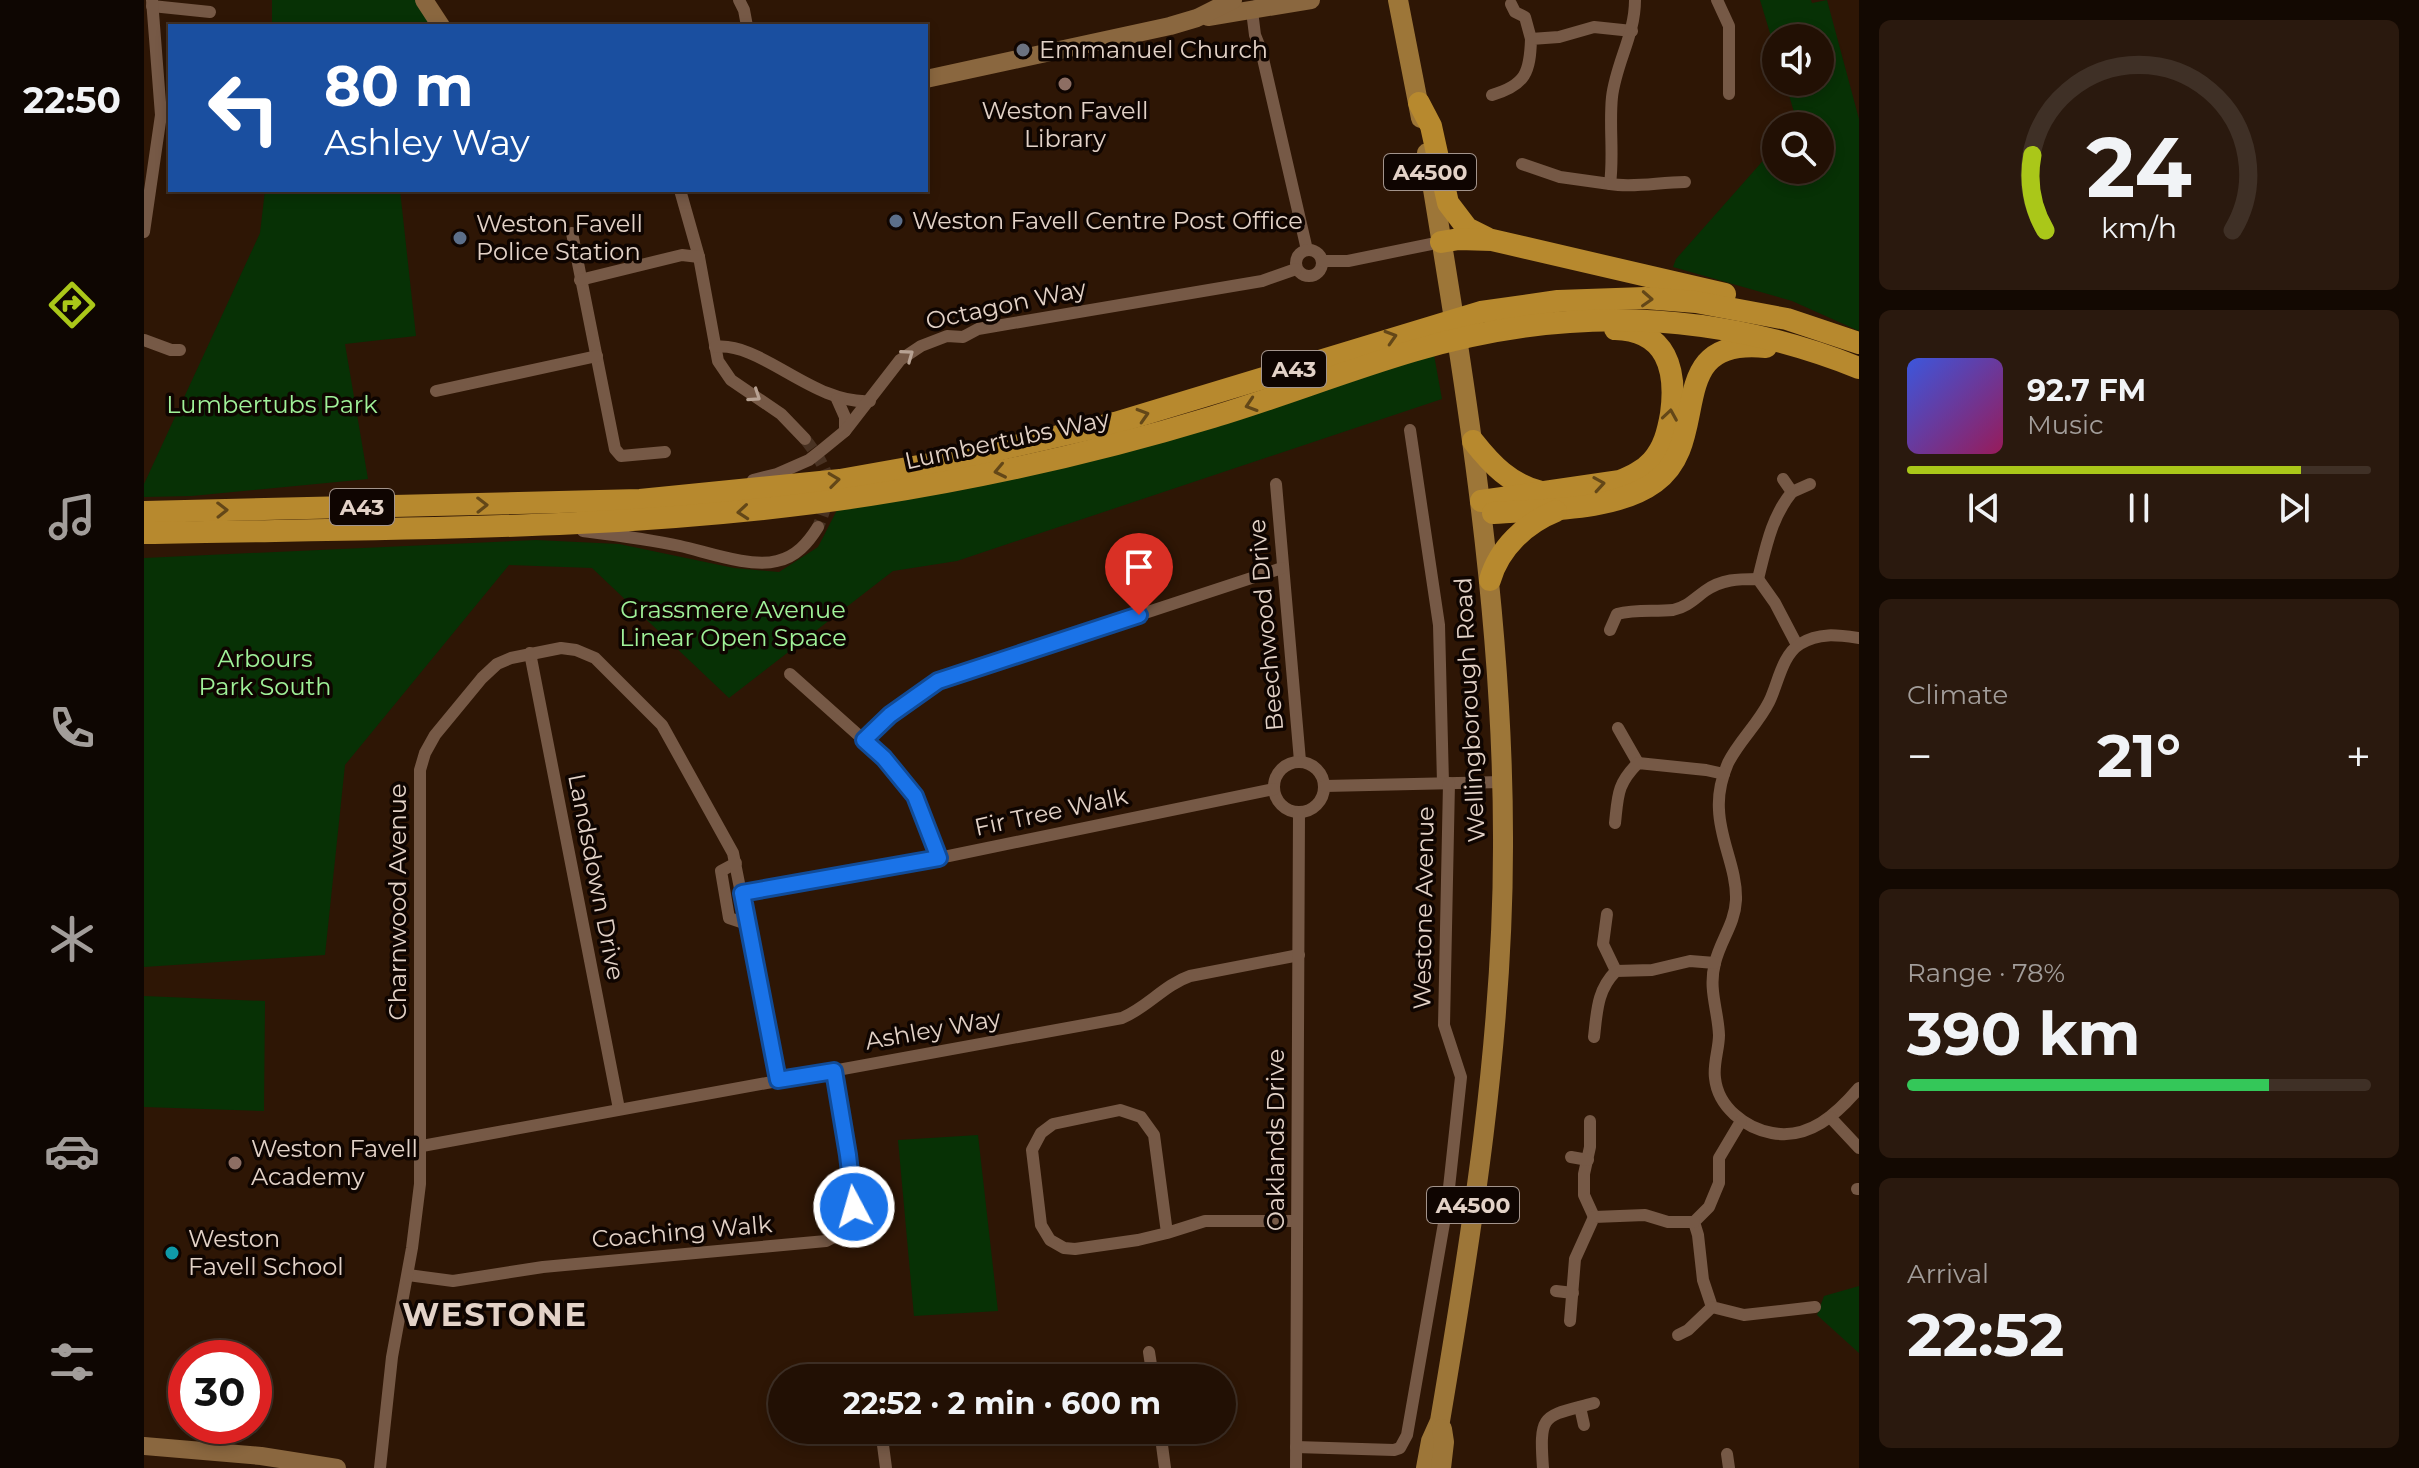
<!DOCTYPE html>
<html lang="en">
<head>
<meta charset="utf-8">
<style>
	body { margin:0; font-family:Montserrat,sans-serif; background:#2a190e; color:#f1f3f6; height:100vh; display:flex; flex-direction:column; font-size:30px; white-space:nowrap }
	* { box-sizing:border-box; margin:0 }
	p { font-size:26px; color:#a29d9a }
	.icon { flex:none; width:44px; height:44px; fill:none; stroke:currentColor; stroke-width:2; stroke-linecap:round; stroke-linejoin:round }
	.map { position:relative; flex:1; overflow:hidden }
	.details { display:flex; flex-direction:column; gap:20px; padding:20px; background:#130902; width:560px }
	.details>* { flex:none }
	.top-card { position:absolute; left:24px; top:24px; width:760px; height:168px; border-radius:0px; box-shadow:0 4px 12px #0003,0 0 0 2px #3f3026; background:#1a4fa0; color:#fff; overflow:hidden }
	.fabs { position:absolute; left:1618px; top:24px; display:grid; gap:16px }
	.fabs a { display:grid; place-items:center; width:72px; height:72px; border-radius:50%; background:#221004; box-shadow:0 4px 12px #0003,0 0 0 2px #3f3026; font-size:40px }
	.speed { position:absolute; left:24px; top:1340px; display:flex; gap:16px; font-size:40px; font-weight:700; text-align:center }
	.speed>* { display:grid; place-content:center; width:104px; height:104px; border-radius:50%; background:#221004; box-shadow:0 4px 12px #0003,0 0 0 2px #3f3026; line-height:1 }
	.speed .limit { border:12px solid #d22; background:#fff; color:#111 }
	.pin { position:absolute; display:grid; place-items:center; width:68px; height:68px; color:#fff; margin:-82px -34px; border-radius:50% 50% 50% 0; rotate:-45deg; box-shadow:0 0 8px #0007 }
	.pin .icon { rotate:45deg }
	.me { position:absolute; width:88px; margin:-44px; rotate:354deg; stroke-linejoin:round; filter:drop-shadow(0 0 6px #0008) }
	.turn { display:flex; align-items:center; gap:28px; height:168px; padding:0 24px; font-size:36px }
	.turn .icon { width:104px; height:104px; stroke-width:2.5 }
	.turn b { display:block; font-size:56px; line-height:68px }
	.big { font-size:60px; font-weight:700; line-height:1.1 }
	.details .card { flex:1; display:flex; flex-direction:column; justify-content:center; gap:12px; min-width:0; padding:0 28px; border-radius:12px; background:#2a190e }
	.details .dial { align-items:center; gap:0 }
	.dial svg { height:208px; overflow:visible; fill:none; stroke:#3f3026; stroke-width:7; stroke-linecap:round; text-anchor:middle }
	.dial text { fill:#f1f3f6; stroke:none }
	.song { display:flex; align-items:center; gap:24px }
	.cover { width:96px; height:96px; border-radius:12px; background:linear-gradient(135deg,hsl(230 70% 55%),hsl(330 70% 35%)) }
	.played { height:8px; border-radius:4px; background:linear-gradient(90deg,#aac719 85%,#3f3026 85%) }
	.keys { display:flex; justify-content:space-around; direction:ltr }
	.heat { display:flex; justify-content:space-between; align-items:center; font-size:44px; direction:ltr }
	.charge { height:12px; border-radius:6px; background:linear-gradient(90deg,#34c759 78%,#3f3026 0) }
	.trip { position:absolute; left:624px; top:1364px; width:468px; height:80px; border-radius:40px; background:#221004; box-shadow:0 4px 12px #0003,0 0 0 2px #3f3026; font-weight:700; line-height:80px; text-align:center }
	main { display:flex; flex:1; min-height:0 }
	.dock { display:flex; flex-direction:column; width:144px; justify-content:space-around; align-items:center; background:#0e0602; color:#a29d9a }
	.dock .icon { width:56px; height:56px }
	.dock .on { color:#aac719 }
	.dock b { font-size:36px; color:#f1f3f6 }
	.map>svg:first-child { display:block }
</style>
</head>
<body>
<main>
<nav class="dock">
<b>22:50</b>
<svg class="icon on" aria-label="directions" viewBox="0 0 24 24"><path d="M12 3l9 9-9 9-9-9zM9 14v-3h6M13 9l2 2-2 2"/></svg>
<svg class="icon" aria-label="music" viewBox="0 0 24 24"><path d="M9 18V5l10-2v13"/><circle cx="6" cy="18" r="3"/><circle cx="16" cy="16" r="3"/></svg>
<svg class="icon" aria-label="phone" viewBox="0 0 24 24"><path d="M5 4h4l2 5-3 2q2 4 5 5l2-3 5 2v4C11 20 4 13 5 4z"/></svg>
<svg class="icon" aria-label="climate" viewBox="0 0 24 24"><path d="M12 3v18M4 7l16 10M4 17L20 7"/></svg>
<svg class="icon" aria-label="car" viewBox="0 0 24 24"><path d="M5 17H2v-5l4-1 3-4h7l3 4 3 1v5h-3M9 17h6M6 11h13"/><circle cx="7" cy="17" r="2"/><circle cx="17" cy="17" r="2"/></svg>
<svg class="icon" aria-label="filters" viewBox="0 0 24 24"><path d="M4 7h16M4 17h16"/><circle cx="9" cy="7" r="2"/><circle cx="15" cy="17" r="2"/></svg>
</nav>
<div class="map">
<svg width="1715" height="1468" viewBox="0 0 1715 1468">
	<rect width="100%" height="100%" fill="#2e1605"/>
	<g fill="#073105">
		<polygon points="128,0 280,0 297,26 128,26"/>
		<polygon points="1616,0 1667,0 1668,3 1683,0 1715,119 1715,331 1648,301 1529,267 1532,259 1632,146 1632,170 1676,170 1676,126 1650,126 1653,122 1641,82 1676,82 1676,38 1632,38 1632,53"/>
		<polygon points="121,190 256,190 272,336 201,344 224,479 48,496 0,497 0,484 116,233"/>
		<polygon points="1290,355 1298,399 813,561 749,571 585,698 448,568 365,565 201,765 181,955 0,967 0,558 392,540 475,544 590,568 635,572 674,547 693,510 818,490 996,447"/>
		<polygon points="0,996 121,1001 120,1111 0,1107"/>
		<polygon points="834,1135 854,1311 770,1316 754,1140"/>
		<polygon points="1715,1286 1715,1353 1673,1315 1680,1296"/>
	</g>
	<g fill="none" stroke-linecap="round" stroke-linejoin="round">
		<path stroke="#493222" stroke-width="12" stroke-dasharray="12 6" stroke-linecap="butt" d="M661,439C687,472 691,487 674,527"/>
		<g stroke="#765946" stroke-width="12">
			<polyline points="595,0 600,10 603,26"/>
			<polyline points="1573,0 1585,26 1585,94"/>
			<polyline points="1367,4 1371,12 1381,17 1387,39"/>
			<polyline points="8,6 66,12"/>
			<polyline points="1112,6 1108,11 1111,35 1117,50 1163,250"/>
			<path d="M1348,95C1382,85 1386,72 1387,39L1415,37L1450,27L1488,31"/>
			<path d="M1378,164L1416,177L1466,184C1470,155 1465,126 1468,97C1472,63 1491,35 1491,0"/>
			<path d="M1466,184C1491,188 1515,182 1541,182"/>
			<polyline points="536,190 555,257 574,361 587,380 637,414 661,439"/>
			<polyline points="0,232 17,115 8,0"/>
			<polyline points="428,233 471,449 477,456 521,452"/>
			<circle cx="1165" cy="263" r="13"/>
			<polyline points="1178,261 1204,261 1297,242"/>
			<polyline points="436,280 538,255 555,257"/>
			<polyline points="0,340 27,350 36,350"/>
			<path d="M571,347C617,341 669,405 726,401"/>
			<polyline points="292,391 453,356"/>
			<polyline points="693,399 701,417 701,431"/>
			<polyline points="1266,430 1295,625 1299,783"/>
			<polyline points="609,480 633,474 665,460 679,449 701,431 756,360 777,346 803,336 819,337 834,329 1118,281 1152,269"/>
			<polyline points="1132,484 1156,761"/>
			<polyline points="1648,492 1666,484"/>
			<path d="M439,531C471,535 504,539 536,546C563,552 606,568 633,561C652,557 664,543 674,527"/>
			<path d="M1614,579C1622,547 1627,518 1648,492L1639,479"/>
			<path d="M1466,630L1473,614C1492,609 1510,612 1529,610C1543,607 1550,599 1561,591C1578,579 1594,579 1614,579L1631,603L1653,645"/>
			<path d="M1715,638C1694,635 1675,632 1656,644C1638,655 1634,684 1625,702C1614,724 1595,741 1584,763C1578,777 1574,795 1575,810C1576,841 1593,869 1592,900C1591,924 1576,941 1571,963C1564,989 1574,1010 1575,1035C1575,1049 1569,1064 1571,1078C1574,1107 1601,1128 1628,1133C1665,1140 1693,1114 1715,1088"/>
			<polyline points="386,653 475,1109"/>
			<polyline points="646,674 740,758 771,796 795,858"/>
			<polyline points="1474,728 1494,763"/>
			<polyline points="720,740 746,715 794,681 1138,568"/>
			<circle cx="1155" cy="787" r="25"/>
			<polyline points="1181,786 1358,782"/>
			<path d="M1471,823C1474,795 1473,784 1494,763L1562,770L1580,774"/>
			<polyline points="592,863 577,871 585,918 603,924"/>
			<polyline points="598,893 795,858 1130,789"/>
			<polyline points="1463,914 1459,944 1472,971"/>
			<path d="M1450,1037C1453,1011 1453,990 1472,971L1508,970L1546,961L1571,963"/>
			<polyline points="1686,1117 1715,1148"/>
			<polyline points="1446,1121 1446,1147 1440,1174 1440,1195 1450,1217"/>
			<polyline points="1597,1121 1575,1158 1575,1183 1565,1207 1550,1222 1554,1235 1559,1280 1568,1307 1600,1315 1671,1307"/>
			<path d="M278,1146L978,1018C1004,1007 1020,985 1046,976L1155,955"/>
			<polyline points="1427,1157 1444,1160"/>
			<polyline points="1713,1189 1715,1189"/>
			<polyline points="1023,1233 1010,1135 997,1117 976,1110 909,1124 897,1133 888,1150 897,1225 906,1240 920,1248 931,1249 994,1240 1023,1233 1061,1221 1153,1221"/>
			<path d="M264,1275L309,1281L399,1267L682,1241C689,1237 698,1234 702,1227C719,1195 697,1108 690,1071"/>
			<polyline points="1412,1291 1429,1293"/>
			<polyline points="1426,1321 1431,1259 1450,1217 1501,1215 1524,1222 1550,1222"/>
			<polyline points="1534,1335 1544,1330 1568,1307"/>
			<polyline points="1005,1352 1009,1378"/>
			<polyline points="718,1372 730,1378"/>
			<polyline points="754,1378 767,1368"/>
			<polyline points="1436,1407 1440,1425"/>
			<polyline points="737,1430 742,1468"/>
			<polyline points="1016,1430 1021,1468"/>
			<polyline points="1152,1447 1250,1450 1256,1448 1263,1435 1303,1206 1317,1077 1300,1025 1305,783"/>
			<polyline points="1583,1454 1585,1468"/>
			<polyline points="236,1468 248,1357 268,1248 276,1184 276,770 281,753 291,735 338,678 353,664 367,658 417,648 432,650 451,658 518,725 589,853 634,1080"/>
			<polyline points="1152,1468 1155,813"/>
			<path d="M1399,1468C1395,1412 1399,1417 1450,1403"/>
		</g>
		<g stroke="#8a673f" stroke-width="18">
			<polyline points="280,0 297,26"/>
			<polyline points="1064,17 1167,0"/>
			<polyline points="782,79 1026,26 1053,18 1089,0"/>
			<polyline points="0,1446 117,1456 193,1468"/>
		</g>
		<g stroke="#9d7638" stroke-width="20">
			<polyline points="1254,0 1277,118"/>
			<path d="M1282,1468L1287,1441L1296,1421C1328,1232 1359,1039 1359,847C1360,614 1321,383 1283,153"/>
			<polyline points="1297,1468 1300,1442 1298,1429"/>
		</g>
		<g stroke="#b7892e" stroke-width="22">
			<polyline points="1275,103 1287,126 1304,203 1323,228 1343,238"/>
			<polyline points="1297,242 1315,239 1348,240 1581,294"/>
			<path d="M1329,441C1348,465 1366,484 1397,492"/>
			<path d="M1337,501L1476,481C1488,476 1499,471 1508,461C1520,448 1524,431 1527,414C1533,370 1523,330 1471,329"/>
			<polyline points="0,512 496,500 696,480 814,459 971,423 1337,312 1414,301 1501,298 1552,302 1643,319 1715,343"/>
			<path d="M1349,513C1398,509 1470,512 1511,482C1570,440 1516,336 1622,347"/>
			<path d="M0,533C242,528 487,532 727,495C842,477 957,451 1069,417C1136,397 1201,371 1269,351C1420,306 1568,309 1715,368"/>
			<path d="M1346,580C1355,548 1382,523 1412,511"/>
		</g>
	</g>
	<defs><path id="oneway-chevron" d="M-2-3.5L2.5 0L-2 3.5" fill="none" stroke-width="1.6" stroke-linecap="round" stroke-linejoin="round" transform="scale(2)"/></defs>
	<g stroke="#634718">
		<use href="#oneway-chevron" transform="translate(1503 299) rotate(3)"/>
		<use href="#oneway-chevron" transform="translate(1247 337) rotate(-17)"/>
		<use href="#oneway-chevron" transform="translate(1107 405) rotate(162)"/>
		<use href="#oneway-chevron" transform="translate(999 415) rotate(-17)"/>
		<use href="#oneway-chevron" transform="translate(1526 415) rotate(-81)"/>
		<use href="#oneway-chevron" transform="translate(856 471) rotate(168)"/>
		<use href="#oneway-chevron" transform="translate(690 480) rotate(-7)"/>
		<use href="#oneway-chevron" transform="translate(1455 484) rotate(-9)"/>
		<use href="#oneway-chevron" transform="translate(338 505) rotate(-1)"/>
		<use href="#oneway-chevron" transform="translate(78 510) rotate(-1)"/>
		<use href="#oneway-chevron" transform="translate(599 512) rotate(175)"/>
	</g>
	<g stroke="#b7a293">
		<use href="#oneway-chevron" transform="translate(764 355) rotate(-36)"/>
		<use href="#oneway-chevron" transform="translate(611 396) rotate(34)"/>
	</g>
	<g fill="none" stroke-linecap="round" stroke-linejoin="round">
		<defs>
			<polyline id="route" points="710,1207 704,1155 690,1071 634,1080 598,893 795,858 771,796 740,758 720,740 746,715 794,681 995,615"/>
		</defs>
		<use href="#route" stroke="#114b97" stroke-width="20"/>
		<use href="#route" stroke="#1a73e8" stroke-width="14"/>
	</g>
	<circle fill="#6b7280" stroke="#0f0501" stroke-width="3" cx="879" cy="50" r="8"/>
	<g fill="#8d6e63" stroke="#0f0501" stroke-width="3">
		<circle cx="921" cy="84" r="8"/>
		<circle cx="91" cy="1163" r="8"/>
	</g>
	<g fill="#5c6f8a" stroke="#0f0501" stroke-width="3">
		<circle cx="752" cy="221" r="8"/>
		<circle cx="316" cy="238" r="8"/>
	</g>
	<circle fill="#0f9aa8" stroke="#0f0501" stroke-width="3" cx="28" cy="1253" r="8"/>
	<g text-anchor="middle" stroke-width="7" stroke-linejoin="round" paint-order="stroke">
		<g fill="#0f0501" stroke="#a3948c" stroke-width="2">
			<rect x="1240" y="154" width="92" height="36" rx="6"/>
			<rect x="1118" y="351" width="64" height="36" rx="6"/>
			<rect x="186" y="489" width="64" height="36" rx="6"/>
			<rect x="1283" y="1187" width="92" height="36" rx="6"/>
		</g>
		<g font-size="22" font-weight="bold" fill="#e3d2c7">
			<text x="1286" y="180">A4500</text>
			<text x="1150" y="377">A43</text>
			<text x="218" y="515">A43</text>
			<text x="1329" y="1213">A4500</text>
		</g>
		<g font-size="24" fill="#e3d2c7" stroke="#0f0501" text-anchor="start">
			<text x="895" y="58">Emmanuel Church</text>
			<text x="921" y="119" text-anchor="middle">Weston Favell<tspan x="921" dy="28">Library</tspan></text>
			<text x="768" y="229">Weston Favell Centre Post Office</text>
			<text x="332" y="232">Weston Favell<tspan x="332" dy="28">Police Station</tspan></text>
			<text x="107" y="1157">Weston Favell<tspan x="107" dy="28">Academy</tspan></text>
			<text x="44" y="1247">Weston<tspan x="44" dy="28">Favell School</tspan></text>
		</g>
		<g font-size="24" fill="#e3d2c7" stroke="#0f0501">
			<text transform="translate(862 305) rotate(-12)" y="8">Octagon Way</text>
			<text transform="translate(863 440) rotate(-12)" y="8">Lumbertubs Way</text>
			<text transform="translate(1122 625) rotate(-95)" y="8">Beechwood Drive</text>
			<text transform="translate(1326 710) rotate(-93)" y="8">Wellingborough Road</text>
			<text transform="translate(907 812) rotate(-12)" y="8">Fir Tree Walk</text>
			<text transform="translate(452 877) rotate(79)" y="8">Landsdown Drive</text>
			<text transform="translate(254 902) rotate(-90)" y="8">Charnwood Avenue</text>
			<text transform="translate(1280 908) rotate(-89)" y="8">Westone Avenue</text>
			<text transform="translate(789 1030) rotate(-10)" y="8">Ashley Way</text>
			<text transform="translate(1132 1140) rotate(-90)" y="8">Oaklands Drive</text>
			<text transform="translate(538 1232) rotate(-5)" y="8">Coaching Walk</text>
		</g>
		<g font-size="24" fill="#a0f299" stroke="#0f0501">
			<text x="128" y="413">Lumbertubs Park</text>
			<text x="589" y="618">Grassmere Avenue<tspan x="589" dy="28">Linear Open Space</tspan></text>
			<text x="121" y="667">Arbours<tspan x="121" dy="28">Park South</tspan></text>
		</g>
		<g font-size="32" font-weight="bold" letter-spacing="2" fill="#e3d2c7" stroke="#0f0501">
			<text x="351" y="1326">WESTONE</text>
		</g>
	</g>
</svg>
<div class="fabs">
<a><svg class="icon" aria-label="sound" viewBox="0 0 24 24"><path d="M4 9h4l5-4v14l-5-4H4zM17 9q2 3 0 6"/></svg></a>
<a><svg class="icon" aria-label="search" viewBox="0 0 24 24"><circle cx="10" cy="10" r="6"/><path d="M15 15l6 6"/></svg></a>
</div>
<div class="speed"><div class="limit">30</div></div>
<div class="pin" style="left:995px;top:615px;background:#d93025"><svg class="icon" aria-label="arrive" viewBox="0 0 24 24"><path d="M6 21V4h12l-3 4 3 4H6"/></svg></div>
<svg class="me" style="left:710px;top:1207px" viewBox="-20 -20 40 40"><circle r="17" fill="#1a73e8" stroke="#fff" stroke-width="3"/><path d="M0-11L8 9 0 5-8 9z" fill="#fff"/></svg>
<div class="trip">22:52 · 2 min · 600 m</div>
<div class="top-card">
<div class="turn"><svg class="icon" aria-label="left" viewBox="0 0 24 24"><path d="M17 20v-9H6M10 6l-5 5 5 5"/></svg><div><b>80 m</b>Ashley Way</div></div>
</div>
</div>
<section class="details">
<div class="card dial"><svg viewBox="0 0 100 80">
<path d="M14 69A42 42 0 1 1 86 69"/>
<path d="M14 69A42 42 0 0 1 9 40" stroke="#aac719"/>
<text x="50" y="56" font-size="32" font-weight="700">24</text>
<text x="50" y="72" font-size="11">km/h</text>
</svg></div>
<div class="card">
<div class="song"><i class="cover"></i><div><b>92.7 FM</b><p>Music</p></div></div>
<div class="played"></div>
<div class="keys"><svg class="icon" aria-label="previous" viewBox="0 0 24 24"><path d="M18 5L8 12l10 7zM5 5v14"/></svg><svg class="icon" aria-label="pause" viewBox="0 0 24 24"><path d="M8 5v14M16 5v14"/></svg><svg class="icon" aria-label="next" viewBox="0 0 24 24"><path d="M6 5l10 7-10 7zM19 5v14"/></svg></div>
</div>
<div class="card"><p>Climate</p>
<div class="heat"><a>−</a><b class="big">21°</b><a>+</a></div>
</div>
<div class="card"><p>Range · 78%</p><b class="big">390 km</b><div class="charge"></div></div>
<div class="card"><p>Arrival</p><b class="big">22:52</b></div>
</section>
</main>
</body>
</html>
